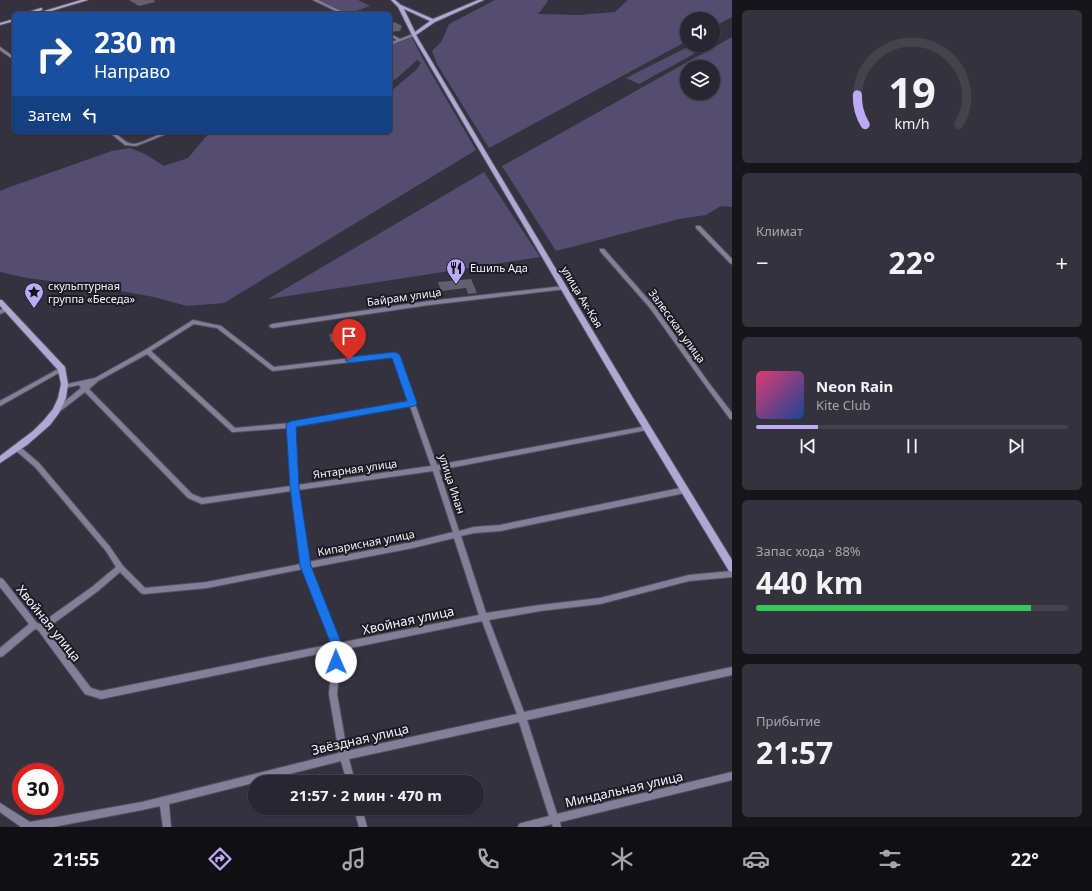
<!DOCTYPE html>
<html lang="ru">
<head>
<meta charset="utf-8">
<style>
	body { margin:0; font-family:"Noto Sans",sans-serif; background:#34323c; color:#f1f3f6; height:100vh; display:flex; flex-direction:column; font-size:15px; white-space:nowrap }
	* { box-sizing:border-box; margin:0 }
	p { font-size:13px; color:#a5a5ab }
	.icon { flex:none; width:22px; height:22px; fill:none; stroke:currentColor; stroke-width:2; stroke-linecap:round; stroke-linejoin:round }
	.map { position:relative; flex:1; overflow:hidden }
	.details { display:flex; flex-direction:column; gap:10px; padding:10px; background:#16151a; width:360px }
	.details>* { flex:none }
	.banner { position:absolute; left:12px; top:12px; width:380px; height:122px; border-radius:6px; box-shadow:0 1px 3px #0004,0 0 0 1px #44434c; background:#1a4fa0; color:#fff; overflow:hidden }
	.tools { position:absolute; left:680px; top:12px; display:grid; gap:8px }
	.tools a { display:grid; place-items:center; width:40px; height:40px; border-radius:50%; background:#282630; box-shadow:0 1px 3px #0004,0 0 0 1px #44434c; font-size:20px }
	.speed { position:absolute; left:12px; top:763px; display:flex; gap:8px; font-size:20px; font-weight:700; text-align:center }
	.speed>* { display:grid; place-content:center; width:52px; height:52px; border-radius:50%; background:#282630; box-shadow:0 1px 3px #0004,0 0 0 1px #44434c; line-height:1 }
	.speed .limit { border:6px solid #d22; background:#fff; color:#111 }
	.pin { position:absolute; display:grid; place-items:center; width:34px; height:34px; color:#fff; margin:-41px -17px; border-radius:50% 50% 50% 0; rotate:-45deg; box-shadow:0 0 4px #0007 }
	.pin .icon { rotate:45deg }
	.me { position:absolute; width:44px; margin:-22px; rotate:359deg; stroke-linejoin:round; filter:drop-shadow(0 0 3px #0008) }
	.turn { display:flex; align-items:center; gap:14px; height:84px; padding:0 16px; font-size:18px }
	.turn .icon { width:52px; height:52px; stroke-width:2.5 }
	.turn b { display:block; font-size:28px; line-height:34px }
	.then { display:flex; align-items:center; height:38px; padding:0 16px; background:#0003; gap:8px; font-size:15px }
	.big { font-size:30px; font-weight:700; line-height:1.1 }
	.details .card { flex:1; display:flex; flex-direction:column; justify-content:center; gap:6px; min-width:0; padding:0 14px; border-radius:6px; background:#34323c }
	.details .dial { align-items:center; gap:0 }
	.dial svg { height:104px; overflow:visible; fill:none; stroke:#44434c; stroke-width:7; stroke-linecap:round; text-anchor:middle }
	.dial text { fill:#f1f3f6; stroke:none }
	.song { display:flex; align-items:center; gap:12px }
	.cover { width:48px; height:48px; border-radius:6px; background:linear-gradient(135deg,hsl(340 70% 55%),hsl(220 70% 35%)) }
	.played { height:4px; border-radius:2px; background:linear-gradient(90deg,#bcaaf6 20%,#44434c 20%) }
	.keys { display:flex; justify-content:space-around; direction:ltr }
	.heat { display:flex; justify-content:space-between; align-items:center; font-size:22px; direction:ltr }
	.charge { height:6px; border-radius:3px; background:linear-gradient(90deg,#34c759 88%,#44434c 0) }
	.trip { position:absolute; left:248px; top:775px; width:236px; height:40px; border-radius:20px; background:#282630; box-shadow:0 1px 3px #0004,0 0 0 1px #44434c; font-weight:700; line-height:40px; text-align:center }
	.tab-bar { display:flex; height:64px; justify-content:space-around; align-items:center; background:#100f13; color:#a5a5ab }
	.tab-bar .icon { width:28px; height:28px }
	.tab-bar .selected { color:#bcaaf6 }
	.tab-bar b { font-size:18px; color:#f1f3f6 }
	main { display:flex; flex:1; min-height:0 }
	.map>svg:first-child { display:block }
</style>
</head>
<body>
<main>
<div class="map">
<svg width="732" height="827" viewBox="0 0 732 827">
	<rect width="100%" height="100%" fill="#353240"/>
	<g fill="#554d6f" fill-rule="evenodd">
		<polygon points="319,0 358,0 370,6 348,14"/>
		<polygon points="495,0 546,0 548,1 538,14 578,15 615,12 628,0 732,0 732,17 713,27 713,19 687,19 687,41 489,148 437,64 432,51 442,41 449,24"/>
		<polygon points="411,36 424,61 476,150 224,303 187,306 154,297 104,288 27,278 0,272 0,191 7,188 112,151 130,148 145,154 164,166 188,158 210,132 390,132 390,92 416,70 421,63 417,60 396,79 390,82 390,45"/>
		<path d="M732,37V207L721,206L706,215L679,219L556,251L502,166ZM687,67H713V93H687Z"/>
		<polygon points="692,45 710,45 639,84 626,78"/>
		<polygon points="484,172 540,257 268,299"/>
	</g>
	<g fill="#625f6e">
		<polygon points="129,0 154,0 155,2 139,6"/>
		<polygon points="394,22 402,26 400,31 390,32 390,24"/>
		<polygon points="471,279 477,293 468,294 466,288 441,291 438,282"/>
		<polygon points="342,332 344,341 331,342 329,334"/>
	</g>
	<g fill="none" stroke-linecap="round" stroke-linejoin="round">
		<defs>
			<g id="street">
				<polygon points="313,0 318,0 347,14 342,14"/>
				<polygon points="390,34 400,39 413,34 416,35 390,45 390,43 397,40 390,36"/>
				<polygon points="0,47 14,57 14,60 0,50"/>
				<path d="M109,132C119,132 123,144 134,144C146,143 158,132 171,132L136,146L125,145Z"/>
				<polygon points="696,226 700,226 732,259 732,264 730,263 696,228"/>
				<polygon points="600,249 604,249 654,306 709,383 732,413 732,419 730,419 705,385 650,308 600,251"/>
				<polygon points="564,286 567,288 566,289 429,305 272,328 269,326 272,324 429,301"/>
				<polygon points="7,307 10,309 9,310 0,314 0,310"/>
				<path d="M193,320L221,326L274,367L395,353L397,354L437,465L647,426H649L650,428L649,430H647L439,470L459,531L474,527L500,525L685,487L687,488L688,490L687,492L685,493L500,531L474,533L461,536L486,613L540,605L600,598L689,575L732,571V577L689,581L600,604L540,611L489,620L524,712L732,667V675L527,720L557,814L732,772V780L560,822L561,827H553L552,824L540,827H518L519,824L522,823L549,816L519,722L349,759L355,782H347L341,761L169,804L171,827H163L160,806L142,810L53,827H21L0,812V803L30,822L142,802L339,753L329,694L333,651L101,699L85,694L38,630L35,629L3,656L0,657V648L29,624L0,587V578L3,579L37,623L40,624L92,587L116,567L106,551L35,467L15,450L14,448L15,446H19L39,463L110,547L123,566L145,588L207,582L301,564L291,491L202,504L188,498L85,392L59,412H55L54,410L81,388L79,385L65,388L62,386L63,385L95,378L145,350ZM194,324L217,328L271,370L273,371L393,357L408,401L291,423L235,428L151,351ZM147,354L232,432H234L288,428L291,486L202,498L192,494L89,389L98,381ZM410,406L431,466L297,485L294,427ZM433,471L453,532L413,542L308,562L298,490ZM454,538L479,615L339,643L309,568L413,548ZM303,569L332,644L101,691L91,688L46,629L98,591L120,572L141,593L144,594L207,588ZM482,621L517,714L347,751L337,694L341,650Z"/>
				<polygon points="62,367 65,369 64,370 0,406 0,401"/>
				<polygon points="354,808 362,808 367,827 359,827"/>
			</g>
			<g id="secondary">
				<polygon points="81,0 88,0 41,14 34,14"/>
				<path d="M391,0H395L401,5L433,19L478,0H484L435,22L416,35L633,398L732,560V572L729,571L627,402L412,35L398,7ZM404,9L430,21L415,32Z"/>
				<polygon points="41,8 42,8 42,10 29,14 22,14"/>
				<polygon points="14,19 14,21 0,25 0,23"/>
				<polygon points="0,300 2,300 65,367 68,384 66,398 59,413 50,425 27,445 0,463 0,456 33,431 44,420 53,409 58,398 61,384 58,370 0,306"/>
			</g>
		</defs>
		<use href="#street" stroke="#54515e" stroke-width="2"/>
		<use href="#secondary" stroke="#54515e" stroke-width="2"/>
		<use href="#street" fill="#847e99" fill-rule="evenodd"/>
		<use href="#secondary" fill="#b0a7d2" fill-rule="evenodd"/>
	</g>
	<polygon fill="#1a73e8" stroke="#114b97" points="395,352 400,355 417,403 415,406 296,427 299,487 311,566 343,647 340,666 336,668 332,666 330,662 332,647 300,566 290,487 286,424 291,421 407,401 392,358 349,363 345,360 349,357"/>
	<defs>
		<symbol id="restaurant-pin" viewBox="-11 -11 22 30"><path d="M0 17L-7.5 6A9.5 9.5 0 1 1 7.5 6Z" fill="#bcaaf6" stroke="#1c1b22"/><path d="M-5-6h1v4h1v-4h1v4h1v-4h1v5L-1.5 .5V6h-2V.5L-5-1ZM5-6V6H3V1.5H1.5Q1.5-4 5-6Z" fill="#111"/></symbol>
		<symbol id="sight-pin" viewBox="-11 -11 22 30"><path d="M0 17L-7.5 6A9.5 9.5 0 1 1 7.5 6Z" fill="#bcaaf6" stroke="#1c1b22"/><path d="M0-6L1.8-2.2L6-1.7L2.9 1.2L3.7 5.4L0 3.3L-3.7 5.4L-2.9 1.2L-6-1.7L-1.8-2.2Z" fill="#111"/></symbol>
	</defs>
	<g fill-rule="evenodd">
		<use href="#restaurant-pin" x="445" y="257" width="22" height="30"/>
		<use href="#sight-pin" x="23" y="281" width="22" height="30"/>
	</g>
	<g text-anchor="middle" stroke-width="4" stroke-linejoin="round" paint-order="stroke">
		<g font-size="11" fill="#f4f2fc" stroke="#1c1b22" text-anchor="start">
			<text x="470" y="272">Ешиль Ада</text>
			<text x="48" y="290">скульптурная<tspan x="48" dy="13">группа «Беседа»</tspan></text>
		</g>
		<g font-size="11" fill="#f4f2fc" stroke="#1c1b22">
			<text transform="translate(404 297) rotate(-8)" y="4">Байрам улица</text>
			<text transform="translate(582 297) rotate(59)" y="4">улица Ак-Кая</text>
			<text transform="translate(677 326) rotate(54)" y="4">Залесская улица</text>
			<text transform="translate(355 469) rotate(-8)" y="4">Янтарная улица</text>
			<text transform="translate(452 484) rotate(72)" y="4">улица Инан</text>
			<text transform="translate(366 543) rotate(-11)" y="4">Кипарисная улица</text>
		</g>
		<g font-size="13" fill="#f4f2fc" stroke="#1c1b22">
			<text transform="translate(408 620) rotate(-12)" y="5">Хвойная улица</text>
			<text transform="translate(49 623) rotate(51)" y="5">Хвойная улица</text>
			<text transform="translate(360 739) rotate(-13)" y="5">Звёздная улица</text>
			<text transform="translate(624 789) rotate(-13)" y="5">Миндальная улица</text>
		</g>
	</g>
</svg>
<div class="tools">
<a><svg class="icon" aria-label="sound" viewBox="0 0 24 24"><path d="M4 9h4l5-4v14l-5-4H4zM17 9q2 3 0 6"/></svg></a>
<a><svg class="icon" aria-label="layers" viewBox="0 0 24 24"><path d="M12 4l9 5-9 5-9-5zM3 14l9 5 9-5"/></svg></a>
</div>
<div class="speed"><div class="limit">30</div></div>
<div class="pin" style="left:349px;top:360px;background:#d93025"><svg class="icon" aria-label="arrive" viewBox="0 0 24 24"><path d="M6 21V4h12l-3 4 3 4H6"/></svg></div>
<svg class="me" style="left:336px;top:662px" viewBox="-20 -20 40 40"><circle r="19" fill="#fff"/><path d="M0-13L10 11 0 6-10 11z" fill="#1a73e8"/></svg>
<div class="trip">21:57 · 2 мин · 470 m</div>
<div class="banner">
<div class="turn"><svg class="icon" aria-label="right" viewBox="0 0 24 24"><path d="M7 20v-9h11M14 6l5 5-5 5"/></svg><div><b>230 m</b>Направо</div></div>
<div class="then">Затем<svg class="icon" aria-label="left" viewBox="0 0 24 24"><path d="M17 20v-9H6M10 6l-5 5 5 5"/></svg></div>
</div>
</div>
<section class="details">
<div class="card dial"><svg viewBox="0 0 100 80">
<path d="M14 69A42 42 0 1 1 86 69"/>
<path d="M14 69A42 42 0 0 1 8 46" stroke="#bcaaf6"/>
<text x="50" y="56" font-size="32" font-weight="700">19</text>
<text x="50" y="72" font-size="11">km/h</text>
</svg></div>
<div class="card"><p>Климат</p>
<div class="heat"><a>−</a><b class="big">22°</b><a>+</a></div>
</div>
<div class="card">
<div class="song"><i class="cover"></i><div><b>Neon Rain</b><p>Kite Club</p></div></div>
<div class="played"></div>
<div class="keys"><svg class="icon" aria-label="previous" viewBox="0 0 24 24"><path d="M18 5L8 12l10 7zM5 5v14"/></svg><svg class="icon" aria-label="pause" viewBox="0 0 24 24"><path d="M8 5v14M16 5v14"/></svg><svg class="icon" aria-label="next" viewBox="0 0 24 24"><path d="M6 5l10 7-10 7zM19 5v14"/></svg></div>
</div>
<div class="card"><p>Запас хода · 88%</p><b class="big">440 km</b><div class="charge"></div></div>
<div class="card"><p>Прибытие</p><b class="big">21:57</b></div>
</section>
</main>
<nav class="tab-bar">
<b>21:55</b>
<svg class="icon selected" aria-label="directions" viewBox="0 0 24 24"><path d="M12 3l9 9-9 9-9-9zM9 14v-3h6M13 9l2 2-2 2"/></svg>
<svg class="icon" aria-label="music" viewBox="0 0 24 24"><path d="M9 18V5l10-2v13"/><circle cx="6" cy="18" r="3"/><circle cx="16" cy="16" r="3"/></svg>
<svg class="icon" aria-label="phone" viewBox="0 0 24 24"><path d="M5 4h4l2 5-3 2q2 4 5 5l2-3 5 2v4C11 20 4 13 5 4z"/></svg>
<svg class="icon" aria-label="climate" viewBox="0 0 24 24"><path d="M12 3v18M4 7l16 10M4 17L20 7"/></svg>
<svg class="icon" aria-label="car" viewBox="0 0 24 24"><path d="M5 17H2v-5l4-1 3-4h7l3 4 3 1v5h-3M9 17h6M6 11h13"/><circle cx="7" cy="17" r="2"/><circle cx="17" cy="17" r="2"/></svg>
<svg class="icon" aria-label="filters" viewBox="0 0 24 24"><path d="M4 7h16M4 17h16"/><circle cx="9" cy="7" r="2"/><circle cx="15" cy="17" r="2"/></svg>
<b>22°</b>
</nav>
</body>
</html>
